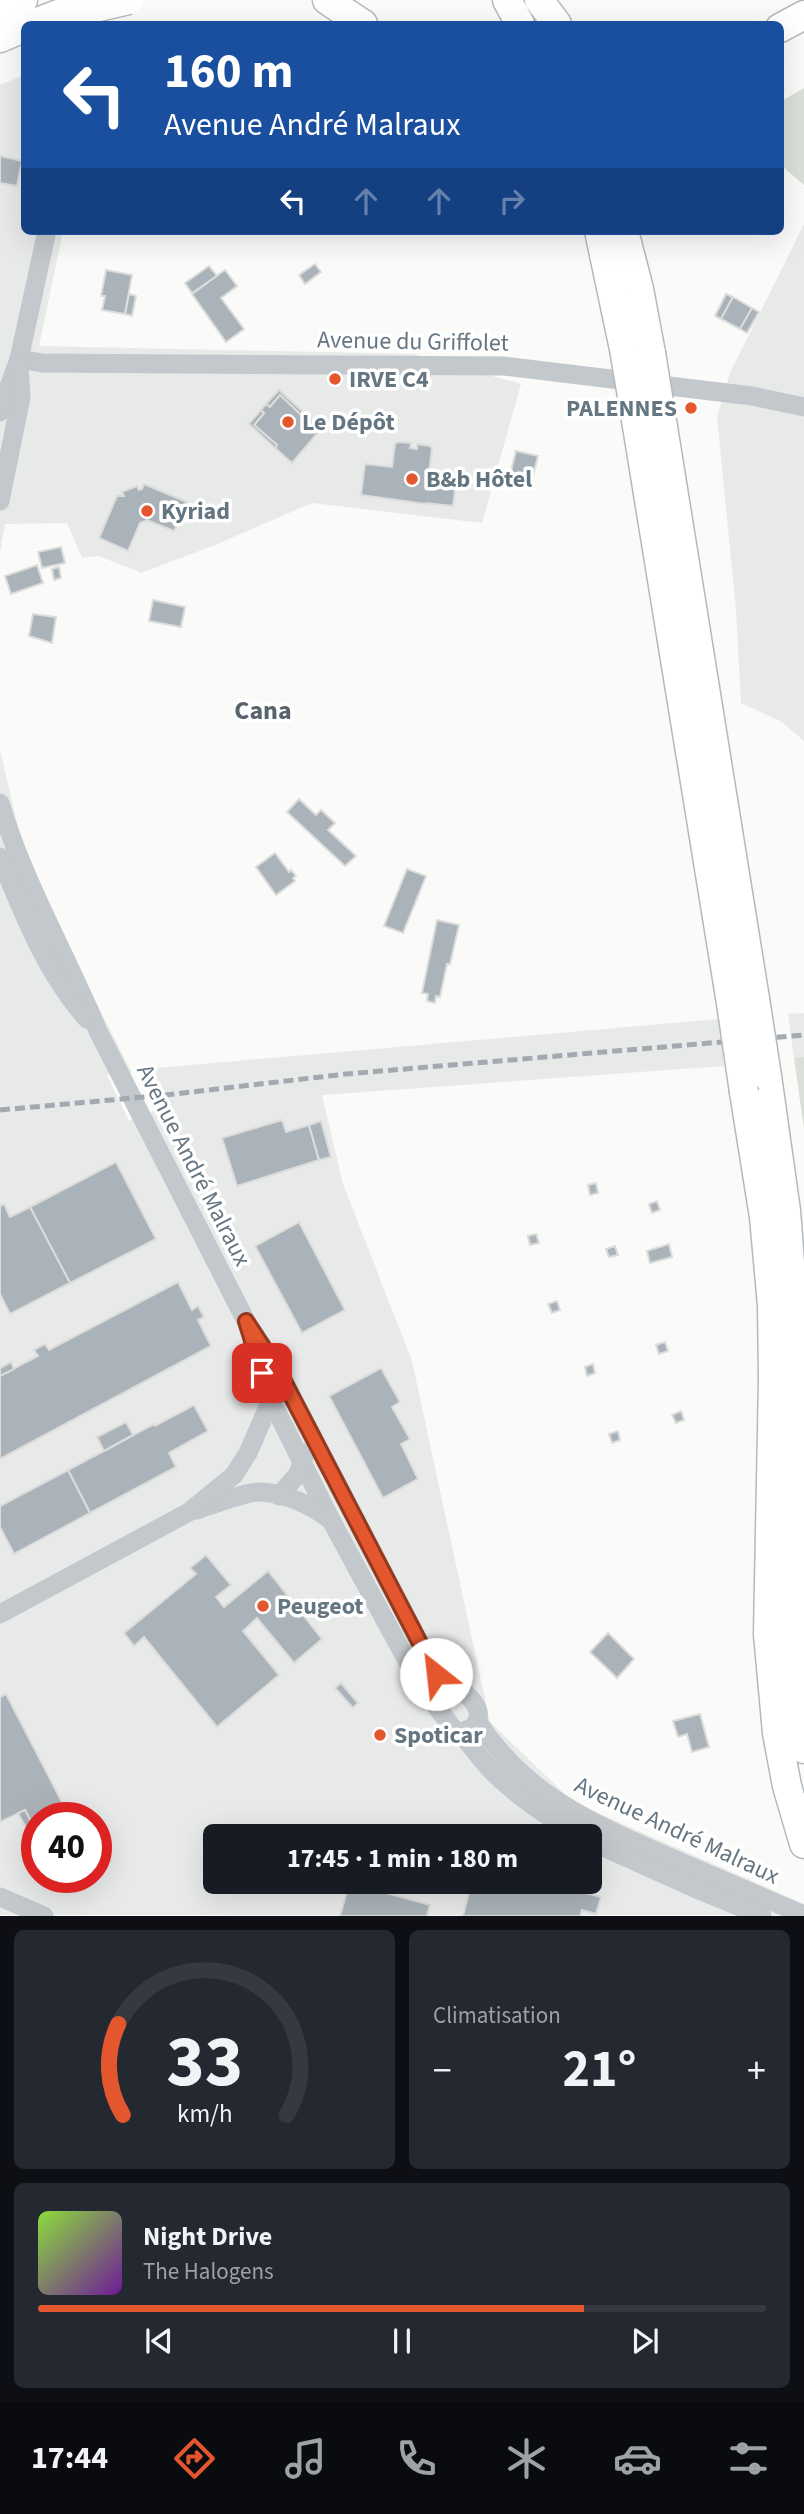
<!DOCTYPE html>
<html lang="fr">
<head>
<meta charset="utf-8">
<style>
	body { margin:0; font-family:"Source Sans 3",sans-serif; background:#242831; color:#f1f3f6; height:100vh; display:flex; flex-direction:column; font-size:26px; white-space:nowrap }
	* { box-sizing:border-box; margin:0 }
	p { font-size:23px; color:#9ea1a6 }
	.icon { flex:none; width:38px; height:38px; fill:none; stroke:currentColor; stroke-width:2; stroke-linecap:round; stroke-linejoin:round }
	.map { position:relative; height:1916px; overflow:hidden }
	.sheet { display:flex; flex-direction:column; gap:14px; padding:14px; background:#0d0f14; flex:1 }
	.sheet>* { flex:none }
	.hud { position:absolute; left:21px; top:21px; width:763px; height:214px; border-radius:10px; box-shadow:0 7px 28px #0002; background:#1a4fa0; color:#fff; overflow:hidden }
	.speed { position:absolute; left:21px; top:1802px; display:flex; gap:14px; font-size:35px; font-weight:700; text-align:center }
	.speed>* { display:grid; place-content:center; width:91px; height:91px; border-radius:50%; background:#171b24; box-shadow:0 7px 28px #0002; line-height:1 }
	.speed .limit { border:10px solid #d22; background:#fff; color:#111 }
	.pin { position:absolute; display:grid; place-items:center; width:60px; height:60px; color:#fff; margin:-30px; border-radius:14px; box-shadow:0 4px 10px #0006 }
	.me { position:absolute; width:77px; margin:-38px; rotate:331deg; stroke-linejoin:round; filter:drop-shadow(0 0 5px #0008) }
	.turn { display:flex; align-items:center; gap:24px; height:147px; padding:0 28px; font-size:32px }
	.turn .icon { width:91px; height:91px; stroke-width:2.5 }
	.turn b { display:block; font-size:49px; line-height:60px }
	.lanes { display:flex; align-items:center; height:66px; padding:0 28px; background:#0003; justify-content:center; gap:35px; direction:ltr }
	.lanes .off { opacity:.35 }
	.big { font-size:52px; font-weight:700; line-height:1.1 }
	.sheet .tile { flex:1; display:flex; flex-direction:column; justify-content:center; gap:10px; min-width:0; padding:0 24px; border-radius:10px; background:#242831 }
	.sheet .dial { align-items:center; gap:0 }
	.dial svg { height:182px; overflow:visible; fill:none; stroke:#363941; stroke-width:7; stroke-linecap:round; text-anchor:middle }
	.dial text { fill:#f1f3f6; stroke:none }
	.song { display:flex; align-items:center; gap:21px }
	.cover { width:84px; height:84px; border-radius:10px; background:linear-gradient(135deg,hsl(90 70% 55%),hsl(280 70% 35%)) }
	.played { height:7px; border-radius:4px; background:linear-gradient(90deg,#e4572e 75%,#363941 75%) }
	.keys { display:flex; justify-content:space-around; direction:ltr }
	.heat { display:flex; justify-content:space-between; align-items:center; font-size:38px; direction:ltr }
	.sheet .tiles { flex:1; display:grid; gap:14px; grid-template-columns:1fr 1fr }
	.tile:last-child { grid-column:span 2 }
	.trip { position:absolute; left:203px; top:1824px; width:399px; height:70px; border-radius:10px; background:#171b24; box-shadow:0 7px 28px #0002; font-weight:700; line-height:70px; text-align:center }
	.menu { display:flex; height:112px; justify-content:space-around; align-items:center; background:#090b0e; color:#9ea1a6 }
	.menu .icon { width:49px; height:49px }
	.menu .selected { color:#e4572e }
	.menu b { font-size:32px; color:#f1f3f6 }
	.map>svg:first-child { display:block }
</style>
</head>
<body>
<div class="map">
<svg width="804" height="1916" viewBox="0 0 804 1916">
	<rect width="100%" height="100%" fill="#fafaf8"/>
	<g fill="#e8e9e9" fill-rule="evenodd">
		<polygon points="24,75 24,231 63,231 39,346 414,354 521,384 482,523 312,503 215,545 141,573 99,556 82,558 67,523 5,524 0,552 0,85"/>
		<polygon points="804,224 804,741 782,722 741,703 736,610 717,417 730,373"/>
		<path d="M0,750L27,866L132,1073L107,1075L129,1121L158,1109L145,1069L719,1019L724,1066L322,1095L343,1184L412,1361L490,1722L573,1802L804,1904V1915H0ZM37,1818H96V1878H37ZM215,1836H590V1881H215Z"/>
		<polygon points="804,1013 804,1057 794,1058 788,1014"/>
	</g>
	<g fill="#dadfd7">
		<polygon points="804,88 804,185 781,165 780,102"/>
		<polygon points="804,1057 804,1129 794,1058"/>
	</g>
	<g fill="#aab3b9" stroke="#dcdcda" stroke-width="2">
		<polygon points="0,156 22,161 17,186 0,183"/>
		<polygon points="315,264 321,272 305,284 299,275"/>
		<polygon points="209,266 217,276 192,293 185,283"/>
		<polygon points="106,270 132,275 125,314 102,310 105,296 101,296"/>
		<polygon points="225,270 237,286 221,298 244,329 226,342 192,294"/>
		<polygon points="129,294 136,296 132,316 125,314"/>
		<polygon points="726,294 733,297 721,319 715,316"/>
		<polygon points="733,297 752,308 740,329 721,319"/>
		<polygon points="752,308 759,312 747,333 740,329"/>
		<polygon points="279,390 304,413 302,416 280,395 270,407 266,404"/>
		<polygon points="280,395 302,416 304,413 321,429 292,463 275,448 277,445 254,425 264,413 261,410 266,404 270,407"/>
		<polygon points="261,410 264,413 254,425 277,445 275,448 249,424"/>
		<polygon points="398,442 411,443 410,448 417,449 417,444 430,446 432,449 429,472 457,475 453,506 426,503 426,504 361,495 365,464 392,467 395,444"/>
		<polygon points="516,451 538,456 532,480 510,475"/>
		<polygon points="144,484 187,502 174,531 147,520 140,523 128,551 99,538 117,496 124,496 122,492 137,486 139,490 142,489"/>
		<polygon points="61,547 65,563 42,568 38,552"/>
		<polygon points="37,565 43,583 11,594 5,576"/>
		<polygon points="59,567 61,578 54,580 52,569"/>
		<polygon points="153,600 185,607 181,627 149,621"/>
		<polygon points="33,614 56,617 52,643 29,636"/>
		<polygon points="299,799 316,815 321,810 335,823 328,830 356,856 345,866 287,812"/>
		<polygon points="275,853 289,872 291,870 296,876 293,878 295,881 276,895 256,867"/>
		<polygon points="407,869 426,876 403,933 384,926"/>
		<polygon points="437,920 459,925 450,964 447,964 440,997 436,996 435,1003 427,1001 428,994 422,993"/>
		<polygon points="282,1120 286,1132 309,1125 319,1160 237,1186 222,1138"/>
		<polygon points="321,1121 331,1157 319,1160 309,1125"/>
		<polygon points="116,1162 156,1239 70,1283 30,1207"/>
		<polygon points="596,1183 598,1193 590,1195 588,1185"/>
		<polygon points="657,1201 660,1210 652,1213 649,1204"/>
		<polygon points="4,1204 10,1217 30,1207 70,1283 10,1314 0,1294 0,1206"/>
		<polygon points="299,1222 345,1310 302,1333 255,1246"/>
		<polygon points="536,1234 539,1243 530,1245 528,1236"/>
		<polygon points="669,1244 672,1257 650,1263 647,1251"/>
		<polygon points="615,1246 618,1255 609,1257 606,1249"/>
		<polygon points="178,1282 192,1310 198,1306 204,1317 198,1320 211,1346 0,1459 0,1376 38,1356 34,1350 45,1344 49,1350"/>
		<polygon points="557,1301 560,1310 552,1313 548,1304"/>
		<polygon points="665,1342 668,1351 659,1354 656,1345"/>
		<polygon points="11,1362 14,1369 0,1376 0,1368"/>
		<polygon points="593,1364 595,1373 587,1376 585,1367"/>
		<polygon points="381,1368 400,1402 392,1407 410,1439 401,1444 418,1479 383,1498 329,1396"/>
		<polygon points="194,1405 208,1431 169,1453 176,1467 90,1513 68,1470 154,1424 155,1426"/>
		<polygon points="681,1411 684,1420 676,1423 672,1415"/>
		<polygon points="126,1422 133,1435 104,1451 97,1437"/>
		<polygon points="618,1431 620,1440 612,1443 609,1434"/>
		<polygon points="68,1470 90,1513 14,1554 0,1527 0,1506"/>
		<polygon points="206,1555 231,1585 216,1597 224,1607 268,1571 322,1639 294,1663 257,1618 243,1631 279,1675 217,1727 144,1637 134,1646 124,1633 196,1574 190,1568"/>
		<polygon points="608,1633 634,1659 617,1678 590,1652"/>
		<polygon points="341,1683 358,1703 353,1708 335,1688"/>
		<polygon points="6,1694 63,1804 38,1817 37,1833 25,1810 0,1822 0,1697"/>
		<polygon points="700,1714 709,1747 692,1752 687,1734 678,1737 673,1721"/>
		<polygon points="63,1804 69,1815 63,1818 39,1818 38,1817"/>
		<polygon points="25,1810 36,1831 30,1835 18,1813"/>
		<polygon points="350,1881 363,1881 361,1886 430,1905 427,1916 340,1916"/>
		<polygon points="472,1881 541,1881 601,1897 596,1914 582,1910 580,1916 463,1916"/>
	</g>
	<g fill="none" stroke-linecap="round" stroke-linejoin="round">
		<defs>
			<g id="highway">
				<polyline points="327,0 363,24"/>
				<polyline points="507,0 520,24"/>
				<polyline points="539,0 557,24"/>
				<polyline points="0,10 23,0"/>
				<polyline points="32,24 95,0"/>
				<polyline points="780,28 804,15"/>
				<polyline points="0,38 24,28"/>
				<polyline points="599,231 624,349"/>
				<polyline points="624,231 639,289 651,353"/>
				<polyline points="637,426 731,1003"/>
				<polyline points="663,427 755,999"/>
				<polyline points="767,1076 786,1211 793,1301 793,1437 790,1627 798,1716 804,1749"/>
				<polyline points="744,1092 764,1217 772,1305 773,1379 768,1634 777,1733 787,1786 804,1844"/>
			</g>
		</defs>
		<use href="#highway" stroke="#b4b9bd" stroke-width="31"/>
		<g stroke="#c3c8cc" stroke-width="19">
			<polyline points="19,359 42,363 504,366 752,396 804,407"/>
			<polyline points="0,412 19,359 47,231"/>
			<polyline points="0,501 21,397 19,367"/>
			<path d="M0,803C24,883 66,954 98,1031L246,1321L278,1370L436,1674L446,1686L456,1691"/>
			<path d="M0,857C23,913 46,973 87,1019"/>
			<polyline points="254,1345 271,1400 332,1522 405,1657 438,1709"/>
			<polyline points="279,1496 298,1474 305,1453"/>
			<path d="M197,1510C212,1505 247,1491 261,1492C286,1493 313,1506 332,1521"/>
			<polyline points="0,1614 189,1512 234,1475 248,1453 271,1400"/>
			<path d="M462,1691C483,1706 487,1729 456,1732L438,1709C443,1696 449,1692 462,1691Z"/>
			<path d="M477,1721C526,1796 592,1823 671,1858C715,1877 759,1896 804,1915"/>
			<path d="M460,1732C471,1745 480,1759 491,1770C517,1797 549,1817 580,1836"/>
			<polyline points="590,1841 699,1890 762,1916"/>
			<polyline points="0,1897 44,1916"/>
		</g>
		<use href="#highway" stroke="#fff" stroke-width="28"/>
		<polyline stroke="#a2aab0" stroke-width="5" stroke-dasharray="10 5" stroke-linecap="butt" points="0,1110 166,1095 346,1074 804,1035"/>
		<defs>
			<g id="highway-bridge">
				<polyline points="81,11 129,0"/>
				<polyline points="624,349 637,426"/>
				<polyline points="651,353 663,427"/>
				<polyline points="755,999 767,1076"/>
				<polyline points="731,1003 744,1092"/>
			</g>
		</defs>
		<use href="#highway-bridge" stroke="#b4b9bd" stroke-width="31" stroke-linecap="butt"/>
		<use href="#highway-bridge" stroke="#fff" stroke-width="28"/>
	</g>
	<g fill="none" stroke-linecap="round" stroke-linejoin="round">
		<defs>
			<polyline id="route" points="262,1373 246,1321 278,1370 436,1674"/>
		</defs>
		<use href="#route" stroke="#94391e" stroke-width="18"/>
		<use href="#route" stroke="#e4572e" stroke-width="12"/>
	</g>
	<g fill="#e4572e" stroke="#fff" stroke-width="2.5">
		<circle cx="335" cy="379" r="7"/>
		<circle cx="691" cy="408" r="7"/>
		<circle cx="288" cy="422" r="7"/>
		<circle cx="412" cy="479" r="7"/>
		<circle cx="147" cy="511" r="7"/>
		<circle cx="263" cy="1606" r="7"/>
		<circle cx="380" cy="1735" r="7"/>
	</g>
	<g text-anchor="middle" stroke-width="7" stroke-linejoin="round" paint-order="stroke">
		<g font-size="24" fill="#657683" stroke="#fff">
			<text transform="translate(413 341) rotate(1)" y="8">Avenue du Griffolet</text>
			<text transform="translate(194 1165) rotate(63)" y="8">Avenue André Malraux</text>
			<text transform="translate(677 1830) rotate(25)" y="8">Avenue André Malraux</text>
		</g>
		<g font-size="24" font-weight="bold" fill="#657683" stroke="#fff" text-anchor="start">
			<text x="349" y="387">IRVE C4</text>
			<text x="677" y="416" text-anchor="end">PALENNES</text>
			<text x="302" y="430">Le Dépôt</text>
			<text x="426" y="487">B&amp;b Hôtel</text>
			<text x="161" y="519">Kyriad</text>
			<text x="277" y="1614">Peugeot</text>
			<text x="394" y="1743">Spoticar</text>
		</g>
		<g font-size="26" font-weight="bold" fill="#57646e" stroke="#fff">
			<text x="263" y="719">Cana</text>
		</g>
	</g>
</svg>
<div class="speed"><div class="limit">40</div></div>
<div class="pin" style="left:262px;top:1373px;background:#d93025"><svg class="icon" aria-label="arrive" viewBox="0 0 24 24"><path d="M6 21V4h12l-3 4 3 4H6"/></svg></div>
<svg class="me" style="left:436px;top:1674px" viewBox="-20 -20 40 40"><circle r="19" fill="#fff"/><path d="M0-13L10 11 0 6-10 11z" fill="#e4572e"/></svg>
<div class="trip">17:45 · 1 min · 180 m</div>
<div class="hud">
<div class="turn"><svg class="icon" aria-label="left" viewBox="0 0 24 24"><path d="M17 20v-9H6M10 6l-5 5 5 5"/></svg><div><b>160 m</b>Avenue André Malraux</div></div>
<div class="lanes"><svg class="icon" aria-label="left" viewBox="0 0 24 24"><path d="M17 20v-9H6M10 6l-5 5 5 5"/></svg><svg class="icon off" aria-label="ahead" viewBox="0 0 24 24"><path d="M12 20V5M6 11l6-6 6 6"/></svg><svg class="icon off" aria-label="ahead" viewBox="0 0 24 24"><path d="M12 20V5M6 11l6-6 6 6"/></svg><svg class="icon off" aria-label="right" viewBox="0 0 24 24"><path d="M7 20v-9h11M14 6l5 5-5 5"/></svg></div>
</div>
</div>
<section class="sheet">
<div class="tiles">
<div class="tile dial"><svg viewBox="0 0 100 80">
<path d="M14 69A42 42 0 1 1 86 69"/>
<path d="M14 69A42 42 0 0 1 12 29" stroke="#e4572e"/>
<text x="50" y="56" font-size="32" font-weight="700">33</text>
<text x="50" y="72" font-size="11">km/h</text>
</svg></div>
<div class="tile"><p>Climatisation</p>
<div class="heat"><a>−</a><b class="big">21°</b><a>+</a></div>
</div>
<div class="tile">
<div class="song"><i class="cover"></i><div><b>Night Drive</b><p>The Halogens</p></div></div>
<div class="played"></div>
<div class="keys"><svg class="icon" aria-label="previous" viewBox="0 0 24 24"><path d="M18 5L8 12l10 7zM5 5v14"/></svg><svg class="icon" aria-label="pause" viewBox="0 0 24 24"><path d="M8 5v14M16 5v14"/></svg><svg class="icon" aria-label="next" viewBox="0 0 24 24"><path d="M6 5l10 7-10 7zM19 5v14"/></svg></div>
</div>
</div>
</section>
<nav class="menu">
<b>17:44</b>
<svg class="icon selected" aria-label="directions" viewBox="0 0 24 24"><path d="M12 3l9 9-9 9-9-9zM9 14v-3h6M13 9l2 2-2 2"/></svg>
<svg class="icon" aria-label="music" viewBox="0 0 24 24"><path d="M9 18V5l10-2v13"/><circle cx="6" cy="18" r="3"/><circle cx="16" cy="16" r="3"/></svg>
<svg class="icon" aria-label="phone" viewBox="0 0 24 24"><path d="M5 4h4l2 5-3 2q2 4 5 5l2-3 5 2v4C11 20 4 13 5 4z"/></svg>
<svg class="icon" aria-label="climate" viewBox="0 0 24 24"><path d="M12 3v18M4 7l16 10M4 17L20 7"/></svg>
<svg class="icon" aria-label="car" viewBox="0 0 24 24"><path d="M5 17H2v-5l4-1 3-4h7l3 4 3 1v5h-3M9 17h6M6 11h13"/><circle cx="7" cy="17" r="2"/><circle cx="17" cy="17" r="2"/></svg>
<svg class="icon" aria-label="filters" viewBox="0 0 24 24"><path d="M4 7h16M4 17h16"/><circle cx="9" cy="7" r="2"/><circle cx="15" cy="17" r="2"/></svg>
</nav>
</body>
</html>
